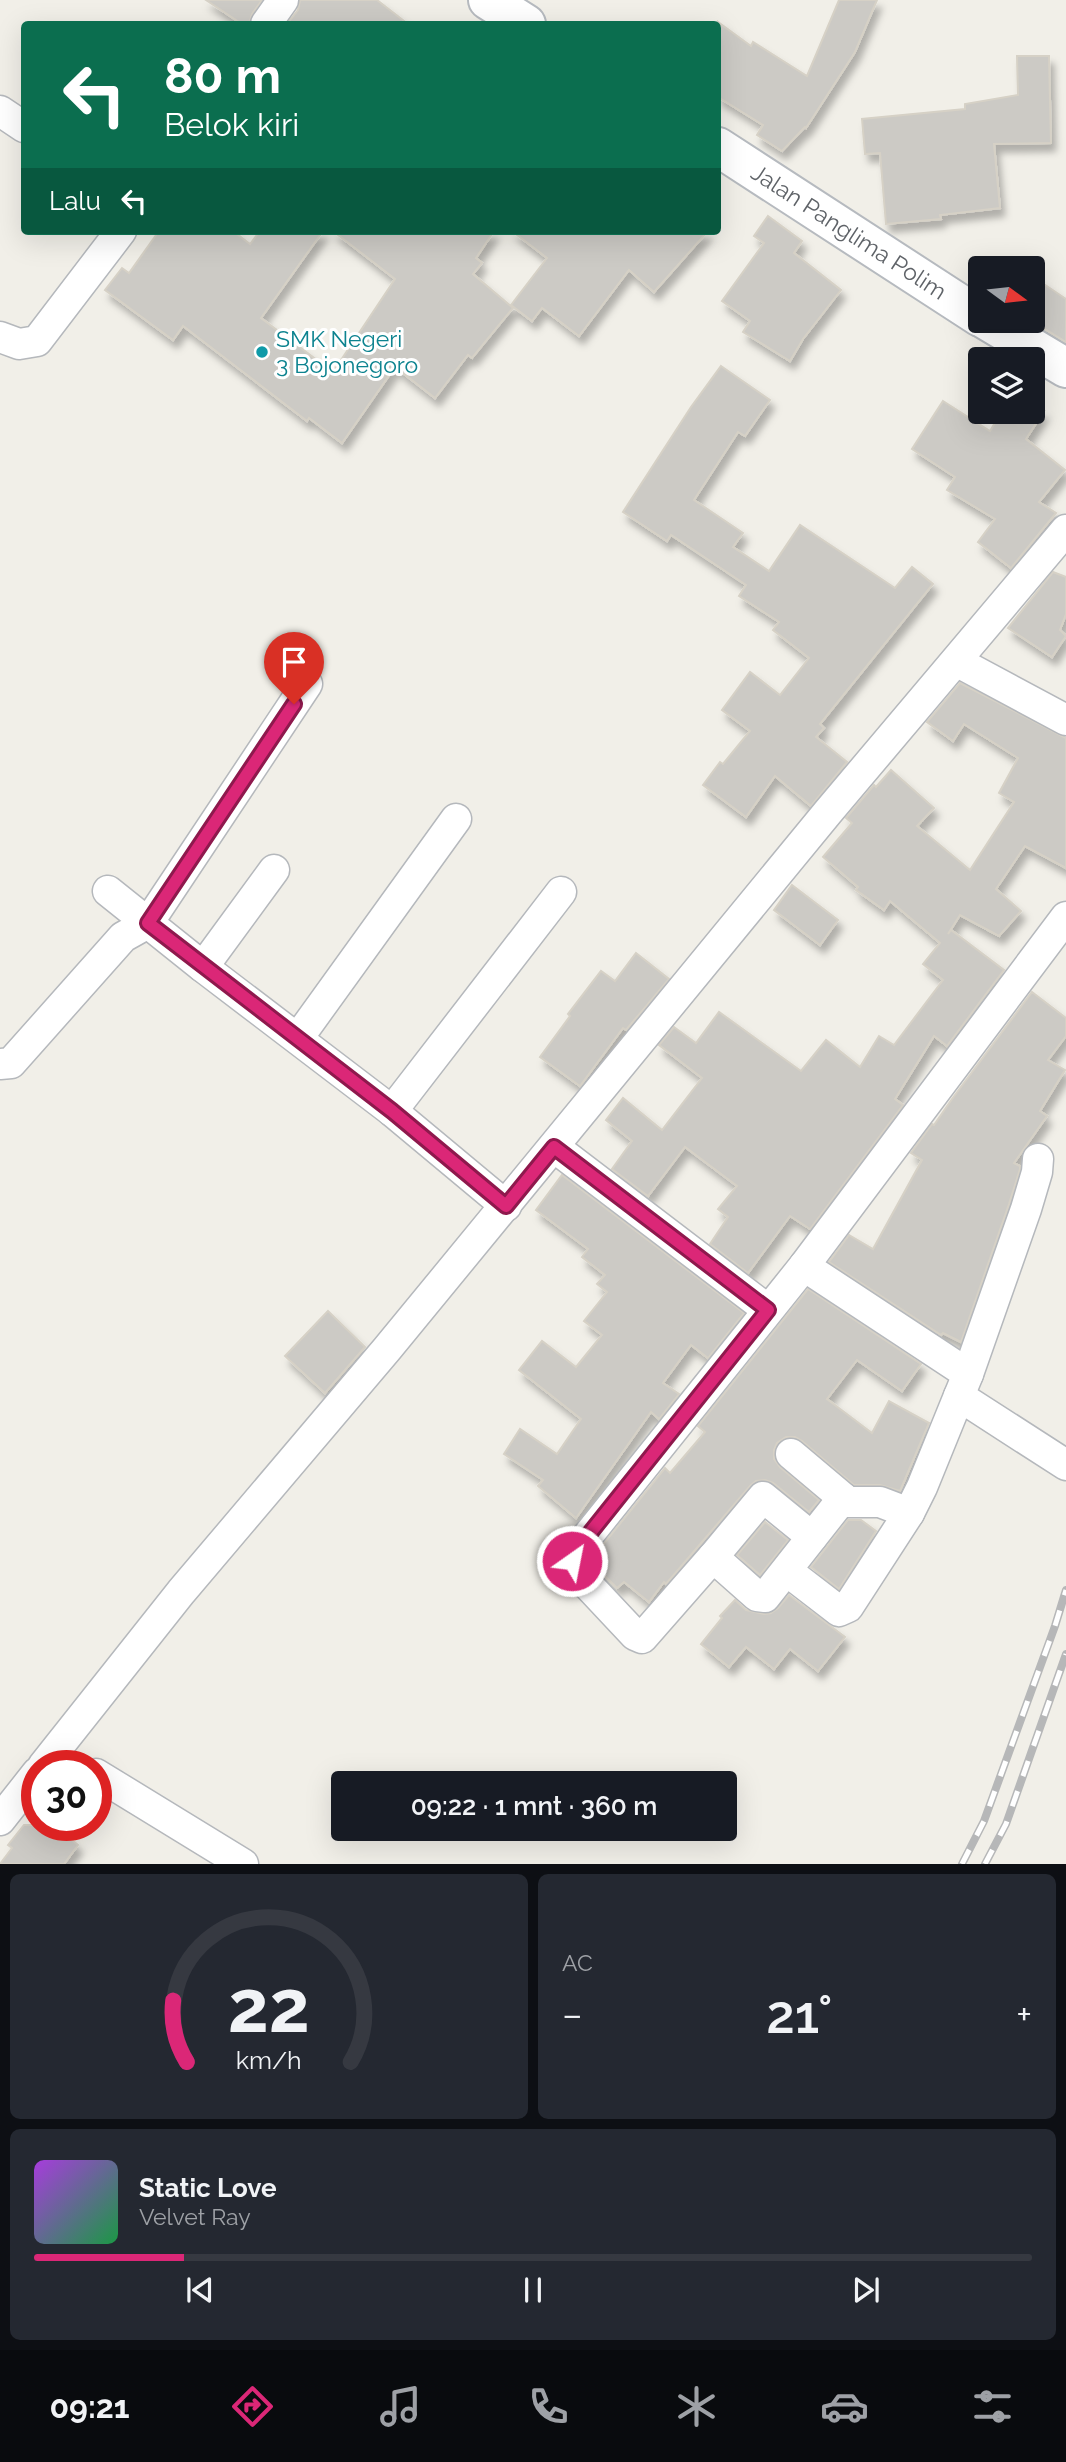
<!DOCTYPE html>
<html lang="id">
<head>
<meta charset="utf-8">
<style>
	body { margin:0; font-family:Raleway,sans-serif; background:#242831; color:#f1f3f6; height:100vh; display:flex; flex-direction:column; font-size:26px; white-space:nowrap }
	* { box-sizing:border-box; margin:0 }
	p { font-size:23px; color:#9ea1a6 }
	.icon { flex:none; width:38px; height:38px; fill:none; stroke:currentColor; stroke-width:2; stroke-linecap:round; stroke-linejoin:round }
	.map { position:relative; height:1864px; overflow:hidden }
	.sheet { display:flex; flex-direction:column; gap:10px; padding:10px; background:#0d0f14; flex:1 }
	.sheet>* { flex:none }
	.hud { position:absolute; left:21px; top:21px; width:700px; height:214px; border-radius:7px; box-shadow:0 7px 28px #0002; background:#0b6e4f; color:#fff; overflow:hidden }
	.needle { width:46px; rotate:105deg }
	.tools { position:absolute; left:968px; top:256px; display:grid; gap:14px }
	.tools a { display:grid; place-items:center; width:77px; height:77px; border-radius:7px; background:#171b24; box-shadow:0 7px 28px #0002; font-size:35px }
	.speed { position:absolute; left:21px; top:1750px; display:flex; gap:14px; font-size:35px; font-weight:700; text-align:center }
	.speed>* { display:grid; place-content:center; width:91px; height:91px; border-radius:50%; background:#171b24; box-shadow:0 7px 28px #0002; line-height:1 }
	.speed .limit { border:10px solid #d22; background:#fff; color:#111 }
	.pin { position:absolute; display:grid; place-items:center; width:60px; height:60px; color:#fff; margin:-72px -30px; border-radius:50% 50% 50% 0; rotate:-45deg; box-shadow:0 0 7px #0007 }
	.pin .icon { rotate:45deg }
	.me { position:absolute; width:77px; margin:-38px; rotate:33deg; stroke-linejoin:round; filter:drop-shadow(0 0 5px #0008) }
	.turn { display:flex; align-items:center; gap:24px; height:147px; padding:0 28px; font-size:32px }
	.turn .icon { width:91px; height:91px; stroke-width:2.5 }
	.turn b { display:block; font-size:49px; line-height:60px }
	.then { display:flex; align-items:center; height:66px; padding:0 28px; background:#0003; gap:14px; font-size:26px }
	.big { font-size:52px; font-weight:600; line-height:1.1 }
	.sheet .card { flex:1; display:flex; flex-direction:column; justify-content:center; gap:10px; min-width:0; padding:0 24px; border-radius:10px; background:#242831 }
	.sheet .dial { align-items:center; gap:0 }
	.dial svg { height:182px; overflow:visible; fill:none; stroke:#363941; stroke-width:7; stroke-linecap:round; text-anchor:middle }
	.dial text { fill:#f1f3f6; stroke:none }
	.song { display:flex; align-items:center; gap:21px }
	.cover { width:84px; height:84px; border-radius:10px; background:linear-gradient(135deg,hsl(280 70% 55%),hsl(140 70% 35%)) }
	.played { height:7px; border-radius:4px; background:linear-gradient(90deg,#db2777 15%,#363941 15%) }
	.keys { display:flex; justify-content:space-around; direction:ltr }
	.heat { display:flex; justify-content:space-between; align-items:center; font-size:38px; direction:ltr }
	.sheet .tiles { flex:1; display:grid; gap:10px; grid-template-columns:1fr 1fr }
	.card:last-child { grid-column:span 2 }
	.trip { position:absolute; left:331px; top:1771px; width:406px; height:70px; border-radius:7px; background:#171b24; box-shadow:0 7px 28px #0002; font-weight:600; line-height:70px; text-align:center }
	.tab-bar { display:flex; height:112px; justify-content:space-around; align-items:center; background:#090b0e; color:#9ea1a6 }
	.tab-bar .icon { width:49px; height:49px }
	.tab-bar .active { color:#db2777 }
	.tab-bar b { font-size:32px; color:#f1f3f6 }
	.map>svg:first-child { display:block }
</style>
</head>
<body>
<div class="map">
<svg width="1066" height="1864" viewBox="0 0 1066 1864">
	<defs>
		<filter id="shadow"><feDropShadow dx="4.5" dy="8" stdDeviation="3.5" flood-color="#0004"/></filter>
	</defs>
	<rect width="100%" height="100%" fill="#f1efe8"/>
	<g fill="#cccac5" stroke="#d6d1c6" stroke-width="2" filter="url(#shadow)">
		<polygon points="206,0 262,0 252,14 249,24 242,24"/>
		<polygon points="300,0 377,0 408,24 287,24 298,10"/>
		<polygon points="839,0 877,0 855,52 806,128 805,127 782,151 757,135 763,125 718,97 718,22 751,46 753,42 807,76"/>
		<polygon points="1017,56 1049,56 1051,143 994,144 1000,208 940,215 941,219 886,224 880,153 865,154 862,119 965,109 965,104 1018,95"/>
		<polygon points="768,216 802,241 794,253 841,290 803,339 790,361 743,332 750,321 722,301 764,243 754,236"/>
		<polygon points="159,231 233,231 250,244 260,231 323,231 261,318 333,372 395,279 333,231 494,231 476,258 482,263 473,274 513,308 472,358 468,355 435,398 395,367 342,443 309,418 307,421 183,326 173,340 105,290 122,268 129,273"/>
		<polygon points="512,231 708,231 654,292 629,270 579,336 542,308 532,321 511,305 547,258"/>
		<polygon points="1032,276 1066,299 1066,342 1032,321"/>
		<polygon points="721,366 770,400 745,436 738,432 694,500 743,533 733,547 769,571 800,525 895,588 912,567 933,584 820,724 824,728 816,737 847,762 811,806 775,776 746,817 703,785 720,762 723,764 750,731 722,710 750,672 780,695 809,658 773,630 779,622 739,596 746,585 671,535 667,541 623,512 691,407"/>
		<polygon points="943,401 990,431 1002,411 1044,411 1026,439 1065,470 1039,502 1056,513 1011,568 978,542 995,519 947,490 955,477 912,449"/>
		<polygon points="1053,572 1066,577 1066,614 1060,630 1066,636 1052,657 1008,628"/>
		<polygon points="960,683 1066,738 1066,868 1025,846 996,889 1021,911 999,936 960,915 948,934 951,930 1004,970 947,1046 934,1036 895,1099 903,1105 810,1229 790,1216 748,1273 710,1244 728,1217 718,1209 737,1186 685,1147 648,1196 612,1169 632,1141 606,1120 623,1098 662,1130 702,1078 659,1045 674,1027 696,1043 719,1012 801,1071 826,1040 860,1067 879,1036 894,1045 943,980 923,964 940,943 890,901 884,910 856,890 858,887 823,857 852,823 846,818 874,785 876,787 891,770 934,808 917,826 970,870 1014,802 999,793 1018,758 964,724 953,741 927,722"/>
		<polygon points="792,885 838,920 820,945 774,910"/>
		<polygon points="636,953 669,979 626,1030 623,1028 580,1086 540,1057 570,1016 568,1014 601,971 615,981"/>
		<polygon points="1032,992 1066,1018 1066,1036 1048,1060 1065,1070 1040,1111 1047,1116 1014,1163 1020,1166 1020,1169 1009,1204 961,1342 943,1333 941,1335 829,1262 849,1235 873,1249 922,1160 911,1153 932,1124 934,1125 952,1099"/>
		<polygon points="562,1175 744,1313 708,1358 691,1345 663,1383 679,1394 659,1419 651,1412 576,1518 538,1486 543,1480 504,1454 520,1429 557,1454 581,1419 519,1370 542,1341 576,1367 602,1335 584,1321 607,1292 597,1284 605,1275 582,1257 588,1249 536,1210"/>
		<polygon points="808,1289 921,1364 902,1391 857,1360 827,1399 872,1433 889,1401 929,1423 900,1491 880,1485 854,1485 802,1441 795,1437 786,1437 777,1443 774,1450 774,1459 780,1467 819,1500 809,1512 773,1483 765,1480 756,1481 750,1486 666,1584 664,1582 649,1602 624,1582 617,1588 591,1562 593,1557 665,1468 670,1473 705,1432 698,1426"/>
		<polygon points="328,1311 365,1347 325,1393 285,1356"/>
		<polygon points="848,1520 861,1520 876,1531 839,1589 811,1567"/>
		<polygon points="765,1522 788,1540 760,1575 737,1555"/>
		<polygon points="789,1595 845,1637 818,1671 790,1649 774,1669 746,1647 729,1667 701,1644 722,1618 720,1616 735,1600 746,1610 764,1614 771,1613 778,1608"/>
		<polygon points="24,1825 53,1825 78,1845 64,1864 0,1864 12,1848 8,1845"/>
	</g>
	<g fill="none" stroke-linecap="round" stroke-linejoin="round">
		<defs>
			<g id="minor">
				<polyline points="266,24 283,0"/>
				<polyline points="0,111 24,127"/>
				<polyline points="0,337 19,344 37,341 121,231"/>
				<polyline points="956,661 1066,720"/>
				<polyline points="108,891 203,967 392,1111 506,1206"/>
				<polyline points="203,967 274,870"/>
				<polyline points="298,1038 456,819"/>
				<polyline points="0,1064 11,1063 123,937 148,923 307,684"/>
				<polyline points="392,1111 561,892"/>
				<polyline points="554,1147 768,1310"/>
				<polyline points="804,1266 968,1374 959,1396 1066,1465"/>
				<polyline points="968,1374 1026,1209 1037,1172 1038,1159"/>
				<polyline points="791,1454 848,1502 880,1502 909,1513"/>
				<polyline points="843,1498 765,1597 757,1596 713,1557 642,1638 635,1635 574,1570 571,1564 578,1548 804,1266 1066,917"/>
				<polyline points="713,1557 763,1497 812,1537"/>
				<polyline points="787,1571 839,1611 848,1607 909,1513 922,1487 959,1396"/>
				<polyline points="43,1766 181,1592 387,1349 828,812 1066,530"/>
				<polyline points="96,1774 243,1864"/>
				<polyline points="0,1820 37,1773"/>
			</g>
			<g id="secondary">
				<polyline points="488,0 526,24"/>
				<path id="s1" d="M718,147L980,317"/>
				<polyline points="986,320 1066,368"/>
			</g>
		</defs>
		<use href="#minor" stroke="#b5b8bc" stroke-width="33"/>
		<use href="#secondary" stroke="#b6babf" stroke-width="42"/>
		<use href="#minor" stroke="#fff" stroke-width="30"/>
		<use href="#secondary" stroke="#fff" stroke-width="38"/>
		<defs>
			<g id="rail">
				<polyline points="962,1864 984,1821 1055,1626 1066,1590"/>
				<polyline points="985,1864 1006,1824 1066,1654"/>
			</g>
		</defs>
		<use href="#rail" stroke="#b6b7b8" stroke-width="8"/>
		<use href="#rail" stroke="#fff" stroke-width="5" stroke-dasharray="16" stroke-linecap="butt"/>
	</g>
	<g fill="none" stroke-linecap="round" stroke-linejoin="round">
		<defs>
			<polyline id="route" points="294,704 148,923 392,1111 506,1206 554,1147 768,1310 578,1548 572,1561"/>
		</defs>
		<use href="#route" stroke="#8e194d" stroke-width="18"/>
		<use href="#route" stroke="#db2777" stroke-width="12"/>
	</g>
	<circle fill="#0f9aa8" stroke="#fff" stroke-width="2.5" cx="262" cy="352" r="7"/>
	<g text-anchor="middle" stroke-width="6" stroke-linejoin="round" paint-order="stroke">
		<g font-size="23" fill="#5f6368" stroke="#fff">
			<text dy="8" stroke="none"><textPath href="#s1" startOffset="156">Jalan Panglima Polim</textPath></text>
		</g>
		<g font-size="23" fill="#0d838f" stroke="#fff" text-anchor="start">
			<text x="276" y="347">SMK Negeri<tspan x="276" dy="26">3 Bojonegoro</tspan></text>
		</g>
	</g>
</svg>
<div class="tools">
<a><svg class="needle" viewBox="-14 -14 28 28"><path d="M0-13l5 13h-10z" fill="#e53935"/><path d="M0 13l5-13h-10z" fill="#9ea1a6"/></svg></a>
<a><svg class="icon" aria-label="layers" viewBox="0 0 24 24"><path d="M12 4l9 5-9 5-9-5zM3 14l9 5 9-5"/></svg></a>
</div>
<div class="speed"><div class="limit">30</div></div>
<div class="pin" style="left:294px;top:704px;background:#d93025"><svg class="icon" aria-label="arrive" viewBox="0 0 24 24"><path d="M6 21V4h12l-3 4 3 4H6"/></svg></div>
<svg class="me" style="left:572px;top:1561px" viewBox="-20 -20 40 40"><circle r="17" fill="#db2777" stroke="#fff" stroke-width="3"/><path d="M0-11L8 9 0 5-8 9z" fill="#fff"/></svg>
<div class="trip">09:22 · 1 mnt · 360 m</div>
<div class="hud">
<div class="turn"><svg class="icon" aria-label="left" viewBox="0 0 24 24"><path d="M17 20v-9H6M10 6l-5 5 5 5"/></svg><div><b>80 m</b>Belok kiri</div></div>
<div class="then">Lalu<svg class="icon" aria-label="left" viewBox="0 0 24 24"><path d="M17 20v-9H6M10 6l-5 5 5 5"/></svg></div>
</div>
</div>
<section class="sheet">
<div class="tiles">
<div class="card dial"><svg viewBox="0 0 100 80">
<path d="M14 69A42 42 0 1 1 86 69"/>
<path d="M14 69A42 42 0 0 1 8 42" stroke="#db2777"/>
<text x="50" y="56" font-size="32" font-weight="700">22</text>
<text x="50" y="72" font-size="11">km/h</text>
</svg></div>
<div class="card"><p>AC</p>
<div class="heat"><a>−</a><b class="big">21°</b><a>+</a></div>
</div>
<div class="card">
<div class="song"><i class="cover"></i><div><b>Static Love</b><p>Velvet Ray</p></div></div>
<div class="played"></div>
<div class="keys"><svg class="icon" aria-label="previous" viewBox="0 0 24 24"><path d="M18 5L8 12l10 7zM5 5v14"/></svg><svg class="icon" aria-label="pause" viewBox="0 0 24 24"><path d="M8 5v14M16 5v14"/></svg><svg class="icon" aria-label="next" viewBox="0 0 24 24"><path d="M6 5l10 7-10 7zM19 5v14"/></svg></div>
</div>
</div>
</section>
<nav class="tab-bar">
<b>09:21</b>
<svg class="icon active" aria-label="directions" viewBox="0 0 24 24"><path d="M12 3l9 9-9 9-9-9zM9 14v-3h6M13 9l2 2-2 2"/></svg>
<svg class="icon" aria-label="music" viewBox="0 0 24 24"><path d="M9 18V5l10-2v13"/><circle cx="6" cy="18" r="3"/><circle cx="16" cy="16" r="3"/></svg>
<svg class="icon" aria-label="phone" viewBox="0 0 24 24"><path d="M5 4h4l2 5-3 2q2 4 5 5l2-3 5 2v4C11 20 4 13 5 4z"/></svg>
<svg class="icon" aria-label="climate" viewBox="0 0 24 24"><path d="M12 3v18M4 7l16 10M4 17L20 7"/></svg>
<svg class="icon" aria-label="car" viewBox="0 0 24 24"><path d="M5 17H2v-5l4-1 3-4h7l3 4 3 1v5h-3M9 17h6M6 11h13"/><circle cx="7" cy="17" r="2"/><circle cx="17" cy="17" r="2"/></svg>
<svg class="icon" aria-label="filters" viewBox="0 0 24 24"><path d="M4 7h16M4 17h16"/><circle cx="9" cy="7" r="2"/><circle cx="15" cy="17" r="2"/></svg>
</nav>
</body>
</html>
